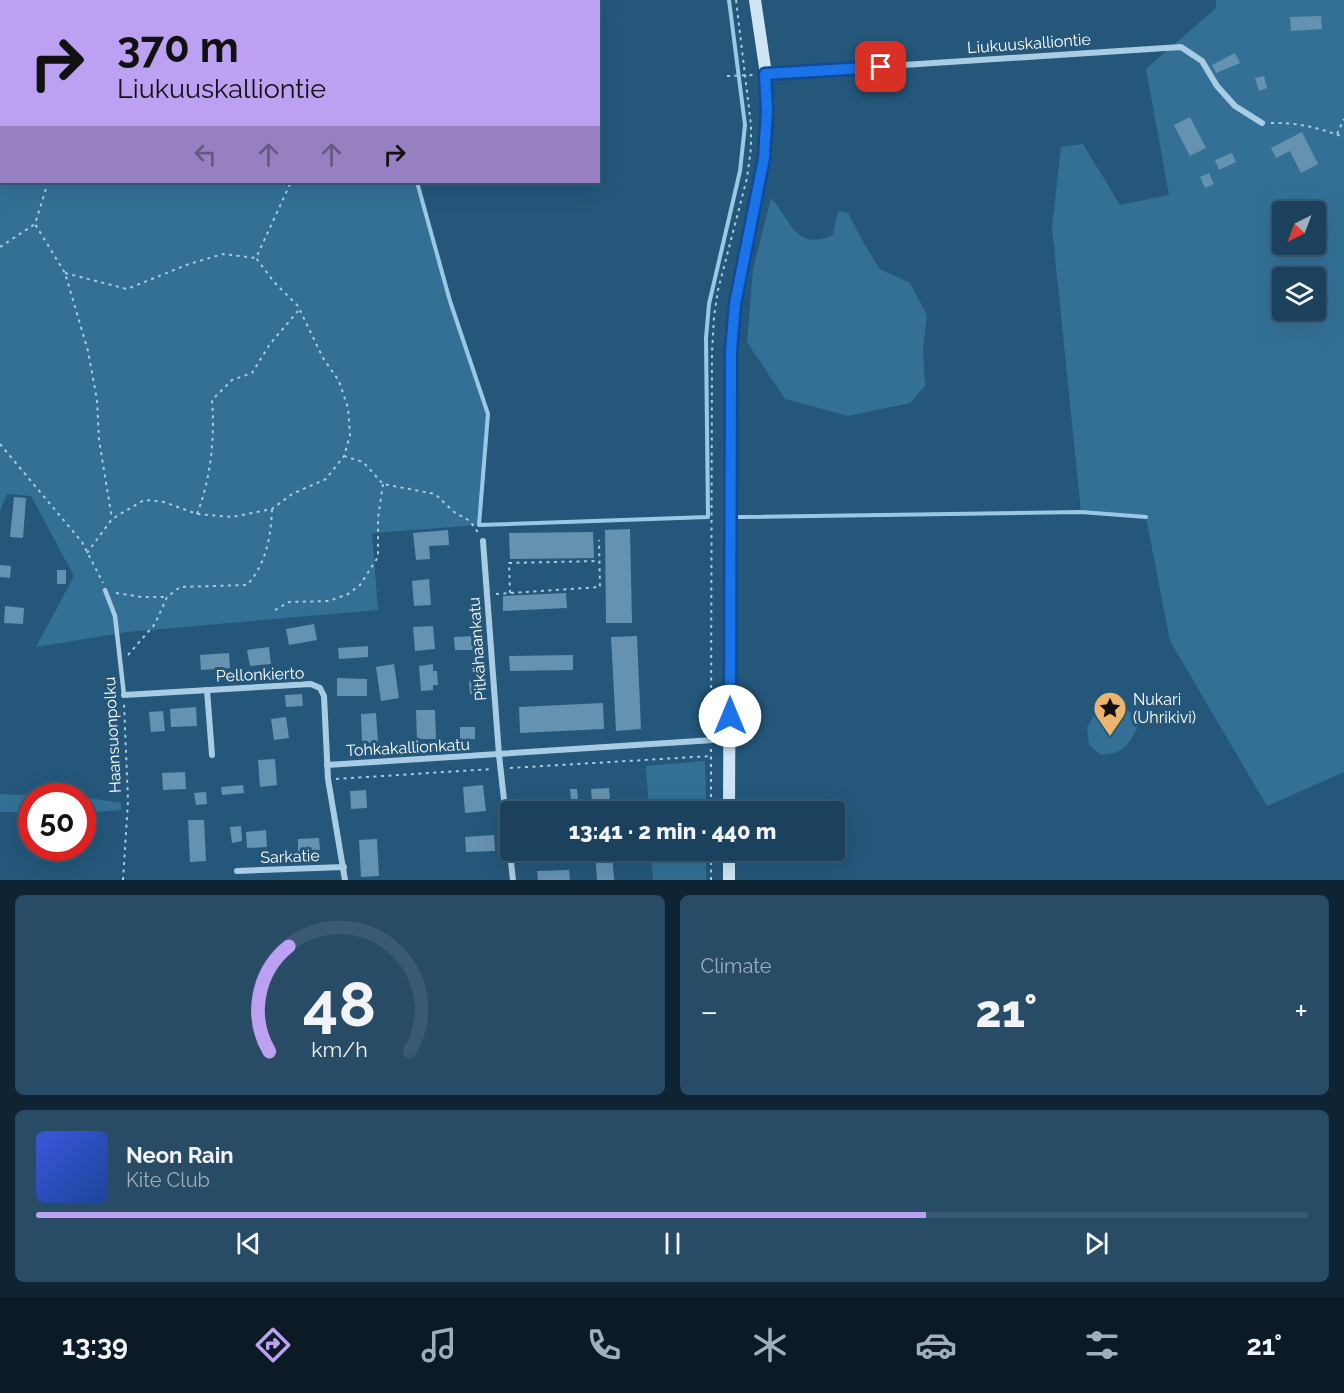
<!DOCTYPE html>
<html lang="en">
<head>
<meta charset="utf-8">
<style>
	body { margin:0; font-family:Raleway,sans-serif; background:#284c65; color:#f1f3f6; height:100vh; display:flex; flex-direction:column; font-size:22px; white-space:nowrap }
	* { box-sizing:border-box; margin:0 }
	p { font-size:20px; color:#a0afbb }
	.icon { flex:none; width:33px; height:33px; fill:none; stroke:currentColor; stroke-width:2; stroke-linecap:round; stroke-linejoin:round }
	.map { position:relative; height:880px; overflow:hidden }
	.side { display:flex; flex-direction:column; gap:15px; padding:15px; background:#0f2433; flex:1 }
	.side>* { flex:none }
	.hud { position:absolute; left:0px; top:0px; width:600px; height:183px; box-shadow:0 6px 24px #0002,0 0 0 2px #395a72; background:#bca0f2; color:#111; overflow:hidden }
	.needle { width:39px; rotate:222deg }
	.fabs { position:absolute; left:1272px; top:201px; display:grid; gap:12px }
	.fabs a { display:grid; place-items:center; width:54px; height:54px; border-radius:6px; background:#1b415c; box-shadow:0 6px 24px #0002,0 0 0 2px #395a72; font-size:30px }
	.speed { position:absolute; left:18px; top:783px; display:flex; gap:12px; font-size:30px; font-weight:700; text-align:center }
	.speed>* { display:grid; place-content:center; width:78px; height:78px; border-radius:50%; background:#1b415c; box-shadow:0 6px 24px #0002,0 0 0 2px #395a72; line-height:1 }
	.speed .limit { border:9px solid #d22; background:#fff; color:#111 }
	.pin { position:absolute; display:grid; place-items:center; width:51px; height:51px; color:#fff; margin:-26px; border-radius:12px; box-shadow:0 3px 9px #0006 }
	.me { position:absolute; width:66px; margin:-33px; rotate:0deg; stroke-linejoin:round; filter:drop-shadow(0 0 4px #0008) }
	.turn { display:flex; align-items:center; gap:21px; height:126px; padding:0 18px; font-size:27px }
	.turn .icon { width:78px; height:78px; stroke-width:2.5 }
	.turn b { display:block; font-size:42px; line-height:51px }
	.lanes { display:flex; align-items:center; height:57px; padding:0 18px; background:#0003; justify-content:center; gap:30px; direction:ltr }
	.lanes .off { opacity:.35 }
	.big { font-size:45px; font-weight:800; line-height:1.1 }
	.side .card { flex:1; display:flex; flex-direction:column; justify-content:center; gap:9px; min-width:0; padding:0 21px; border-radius:9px; background:#284c65 }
	.side .dial { align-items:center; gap:0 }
	.dial svg { height:156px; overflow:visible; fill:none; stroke:#395a72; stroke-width:7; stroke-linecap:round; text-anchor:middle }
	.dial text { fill:#f1f3f6; stroke:none }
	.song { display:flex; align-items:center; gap:18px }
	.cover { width:72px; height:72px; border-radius:9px; background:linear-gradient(135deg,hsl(230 70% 55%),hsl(220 70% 35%)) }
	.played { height:6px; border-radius:3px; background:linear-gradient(90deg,#bca0f2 70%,#395a72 70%) }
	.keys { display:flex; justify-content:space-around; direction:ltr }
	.heat { display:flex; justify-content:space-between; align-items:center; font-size:33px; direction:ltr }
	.side .tiles { flex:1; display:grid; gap:15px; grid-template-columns:1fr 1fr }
	.card:last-child { grid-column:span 2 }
	.trip { position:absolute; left:500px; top:801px; width:345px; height:60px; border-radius:6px; background:#1b415c; box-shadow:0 6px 24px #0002,0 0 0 2px #395a72; font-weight:800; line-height:60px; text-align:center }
	.tabs { display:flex; height:96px; justify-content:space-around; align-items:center; background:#0b1a25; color:#a0afbb }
	.tabs .icon { width:42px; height:42px }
	.tabs .selected { color:#bca0f2 }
	.tabs b { font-size:27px; color:#f1f3f6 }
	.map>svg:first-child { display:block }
</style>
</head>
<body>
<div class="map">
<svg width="1344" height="880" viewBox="0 0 1344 880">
	<rect width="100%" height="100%" fill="#24577a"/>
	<g fill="#347096" fill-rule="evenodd">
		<polygon points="0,0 342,0 2,2 2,182 417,182 450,301 488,414 479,525 372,533 378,610 127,632 36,647 74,576 31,496 7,494 0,512"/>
		<path d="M1216,0H1344V772L1267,806L1170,641L1146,517L1081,512L1052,227L1061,147L1083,144L1120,205L1169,195L1146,69L1216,8ZM1282,212H1316V244H1282ZM1282,278H1316V310H1282Z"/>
		<path d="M771,198C791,220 796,252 833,235L838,211L848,213L864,244L880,269L910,283L927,315L923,349L925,386L910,403L848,416L785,399L747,342L753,269Z"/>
		<path d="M1123,708L1132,713L1138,726C1128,746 1124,753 1101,755L1089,745L1087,728L1093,717Z"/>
		<polygon points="705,761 706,811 649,811 646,766"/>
		<polygon points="0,794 71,796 32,796 31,812 0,812"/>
		<polygon points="83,797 121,803 121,810 83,813"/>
		<polygon points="651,851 706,851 706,880 653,880"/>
	</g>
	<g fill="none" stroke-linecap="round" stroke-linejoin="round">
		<g stroke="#9bc9e5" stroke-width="4">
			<polyline points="451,2 451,0"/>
			<polyline points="417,182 450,301 488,414 479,525 708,517 706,338 709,304 740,171 745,125 729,0"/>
			<polyline points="739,517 1081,512 1146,517"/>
		</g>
	</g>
	<g fill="#6592b0">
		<polygon points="1321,16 1322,29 1291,31 1290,17"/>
		<polygon points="1235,53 1240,63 1216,73 1212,65"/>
		<polygon points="1264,76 1267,88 1259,91 1255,78"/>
		<polygon points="1190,117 1206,148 1190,156 1174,125"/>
		<polygon points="1302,132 1318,164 1301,173 1290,151 1276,158 1271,148"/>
		<polygon points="1232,153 1236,162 1219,170 1215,160"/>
		<polygon points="1209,173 1214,184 1205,188 1200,177"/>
		<polygon points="14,497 26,498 23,538 10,537"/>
		<polygon points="630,529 632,623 606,623 605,530"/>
		<polygon points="448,530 449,545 429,546 430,559 416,560 413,533"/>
		<polygon points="593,532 594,558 510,559 509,533"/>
		<polygon points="0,565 11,566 10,578 0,577"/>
		<rect x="57" y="570" width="9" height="14"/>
		<polygon points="429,579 431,605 414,606 412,581"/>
		<polygon points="566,593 567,608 503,611 503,596"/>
		<polygon points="5,606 24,608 23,624 4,623"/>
		<polygon points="314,624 317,640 289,645 286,629"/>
		<polygon points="433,626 435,649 415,651 413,627"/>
		<polygon points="474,636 475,650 455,650 454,637"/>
		<polygon points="637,636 641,729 616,731 611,637"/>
		<polygon points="368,646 368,657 339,659 338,648"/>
		<polygon points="269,647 271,664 250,666 247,650"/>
		<polygon points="229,653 230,668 201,670 200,655"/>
		<polygon points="573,655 573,670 510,671 509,656"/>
		<polygon points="394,664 399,698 381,701 376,667"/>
		<polygon points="433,664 433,671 437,671 438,685 433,685 433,690 421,691 419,666"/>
		<polygon points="337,678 367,679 367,696 337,696"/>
		<polygon points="482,680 483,693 470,694 469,681"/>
		<polygon points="302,694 303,706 286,707 285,695"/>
		<polygon points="603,703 604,729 520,733 519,707"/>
		<polygon points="196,707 197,726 171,727 170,709"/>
		<polygon points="416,710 435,710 436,739 417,739"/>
		<polygon points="163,711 165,731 151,732 149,712"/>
		<polygon points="376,713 378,742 362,743 361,714"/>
		<polygon points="286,717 289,738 274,740 271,719"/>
		<rect x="460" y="727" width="15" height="12"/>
		<polygon points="275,759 277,785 260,787 258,760"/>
		<polygon points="185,772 186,789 163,790 162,773"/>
		<polygon points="243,785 244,793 222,795 221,787"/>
		<polygon points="483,785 486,811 465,813 463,787"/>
		<polygon points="609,788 611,812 593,812 591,789"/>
		<polygon points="570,789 577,789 578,800 571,801"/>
		<polygon points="366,790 367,808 351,809 350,791"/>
		<polygon points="206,792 207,804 196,805 194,793"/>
		<polygon points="568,800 569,812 534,812 533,803"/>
		<polygon points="188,820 204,820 206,861 190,862"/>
		<polygon points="241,826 242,841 232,843 230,827"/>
		<polygon points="266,830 267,847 247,848 246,832"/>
		<polygon points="494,835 495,851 466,852 465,837"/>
		<polygon points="319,838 320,850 298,851 298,839"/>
		<polygon points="377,839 379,876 361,877 359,840"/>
		<polygon points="595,850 612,850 614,880 597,880"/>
		<rect x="633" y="850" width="9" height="9"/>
		<polygon points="569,870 570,880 538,880 537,871"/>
	</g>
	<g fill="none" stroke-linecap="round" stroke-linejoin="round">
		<g stroke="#a7cce4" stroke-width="2" stroke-dasharray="3 4.5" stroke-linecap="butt">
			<polyline points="254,0 255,2"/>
			<polyline points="279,2 280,0"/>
			<polyline points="0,25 2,27"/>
			<polyline points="727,76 754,75"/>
			<path d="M1271,123C1297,122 1319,128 1344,137"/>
			<polyline points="1337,134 1344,119"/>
			<polyline points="48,182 35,224 65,273 88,351 97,400 99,440 112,519"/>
			<polyline points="0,247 35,224"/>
			<polyline points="65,273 127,289 189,264 223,254 256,258"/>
			<polyline points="0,444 82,542 103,583"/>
			<polyline points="344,456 363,462 383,484 435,494 454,512 470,521 479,534"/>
			<path d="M197,514C211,478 215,438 212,400L232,380L252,373L270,344L298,311"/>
			<polyline points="87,553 112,519 144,500 164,502 197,514 232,517 272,509 292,494 326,479 344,456 350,435 348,408 339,381 323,358 298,306 274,282 256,258 291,182"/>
			<polyline points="116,593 142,597 167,597"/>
			<polyline points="510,593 509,563 599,561"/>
			<polyline points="496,594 600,587 599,540"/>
			<polyline points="275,610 289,602 329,601 348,594 360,585 378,557 378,518 383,484"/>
			<path d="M128,655L155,624L167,597L180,587L247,585C266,564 271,537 272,509"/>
			<polyline points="711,733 712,352 714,317 718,290 747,178 751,148 751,125 736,0"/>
			<polyline points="510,768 711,756"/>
			<polyline points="336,779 492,769"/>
			<polyline points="711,812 711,748"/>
			<polyline points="123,880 128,801 124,703"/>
			<polyline points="711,880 711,850"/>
		</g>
		<polyline stroke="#a7cce4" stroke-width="4.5" points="105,590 115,616 124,695"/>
		<g stroke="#a7cce4" stroke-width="6">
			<polyline points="430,2 431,0"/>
			<polyline points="766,74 1181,47 1202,61 1217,86 1235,106 1262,123"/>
			<polyline points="483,541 499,755 513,880"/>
			<polyline points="207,690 212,755"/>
			<polyline points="124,695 311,684 320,688 324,696 328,779 345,880"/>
			<polyline points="327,765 729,739"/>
			<polyline points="237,871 344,867"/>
		</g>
		<g stroke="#d0e5f4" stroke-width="12">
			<polyline points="729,812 731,351 735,304 764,157 767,110 766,74 755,0"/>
			<polyline points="729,850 729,880"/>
		</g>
	</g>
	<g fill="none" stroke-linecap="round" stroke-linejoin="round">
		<defs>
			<polyline id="route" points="730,716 731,351 735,304 764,158 767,110 765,74 881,67"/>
		</defs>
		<use href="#route" stroke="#114b97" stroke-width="15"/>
		<use href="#route" stroke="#1a73e8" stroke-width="10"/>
	</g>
	<defs>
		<symbol id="sight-pin" viewBox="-11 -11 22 30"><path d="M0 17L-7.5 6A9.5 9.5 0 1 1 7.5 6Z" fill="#eeb46b" stroke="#24577a"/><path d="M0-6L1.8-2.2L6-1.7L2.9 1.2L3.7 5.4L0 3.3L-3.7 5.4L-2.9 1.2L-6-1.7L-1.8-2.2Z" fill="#111"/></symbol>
	</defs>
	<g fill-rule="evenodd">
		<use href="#sight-pin" x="1091" y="689" width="38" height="52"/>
	</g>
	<g text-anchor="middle" stroke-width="6" stroke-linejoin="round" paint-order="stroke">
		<g font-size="16" fill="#fff" stroke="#24577a">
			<text transform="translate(1029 43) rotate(-4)" y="6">Liukuuskalliontie</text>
			<text transform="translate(477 649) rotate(-94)" y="6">Pitkähaankatu</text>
			<text transform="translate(260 674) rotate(-2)" y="6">Pellonkierto</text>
			<text transform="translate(112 735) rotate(-93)" y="6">Haansuonpolku</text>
			<text transform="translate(408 747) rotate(-3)" y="6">Tohkakallionkatu</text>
			<text transform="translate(290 856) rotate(-2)" y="6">Sarkatie</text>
		</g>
		<g font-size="16" fill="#fff" stroke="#24577a" text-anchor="start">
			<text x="1133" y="705">Nukari<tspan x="1133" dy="18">(Uhrikivi)</tspan></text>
		</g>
	</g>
</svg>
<div class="fabs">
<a><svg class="needle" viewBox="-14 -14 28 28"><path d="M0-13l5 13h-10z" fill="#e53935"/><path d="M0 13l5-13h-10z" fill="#a0afbb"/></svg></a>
<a><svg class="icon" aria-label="layers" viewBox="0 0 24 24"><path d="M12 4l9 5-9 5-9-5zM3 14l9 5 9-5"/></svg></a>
</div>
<div class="speed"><div class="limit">50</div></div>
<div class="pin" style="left:881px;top:67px;background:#d93025"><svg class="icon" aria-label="arrive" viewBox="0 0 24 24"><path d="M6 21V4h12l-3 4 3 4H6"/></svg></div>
<svg class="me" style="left:730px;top:716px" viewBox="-20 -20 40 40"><circle r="19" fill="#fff"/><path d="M0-13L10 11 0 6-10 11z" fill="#1a73e8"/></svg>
<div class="trip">13:41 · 2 min · 440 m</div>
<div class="hud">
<div class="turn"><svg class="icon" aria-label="right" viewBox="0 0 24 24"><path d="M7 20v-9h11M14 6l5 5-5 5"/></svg><div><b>370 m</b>Liukuuskalliontie</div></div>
<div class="lanes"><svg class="icon off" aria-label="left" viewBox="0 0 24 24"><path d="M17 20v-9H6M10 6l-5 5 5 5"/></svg><svg class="icon off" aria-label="ahead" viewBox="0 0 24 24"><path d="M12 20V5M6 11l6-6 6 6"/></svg><svg class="icon off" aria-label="ahead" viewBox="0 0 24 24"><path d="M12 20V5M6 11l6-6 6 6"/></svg><svg class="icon" aria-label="right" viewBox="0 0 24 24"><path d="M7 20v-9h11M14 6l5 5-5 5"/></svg></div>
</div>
</div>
<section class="side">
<div class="tiles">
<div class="card dial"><svg viewBox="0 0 100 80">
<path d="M14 69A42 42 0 1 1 86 69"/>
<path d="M14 69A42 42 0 0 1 24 15" stroke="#bca0f2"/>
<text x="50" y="56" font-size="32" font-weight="700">48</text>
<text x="50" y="72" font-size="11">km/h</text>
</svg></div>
<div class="card"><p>Climate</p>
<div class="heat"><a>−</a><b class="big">21°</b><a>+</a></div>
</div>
<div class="card">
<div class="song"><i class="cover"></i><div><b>Neon Rain</b><p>Kite Club</p></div></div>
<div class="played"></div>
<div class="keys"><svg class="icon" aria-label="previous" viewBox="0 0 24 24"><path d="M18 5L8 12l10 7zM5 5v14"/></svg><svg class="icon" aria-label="pause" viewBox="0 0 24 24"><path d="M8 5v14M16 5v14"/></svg><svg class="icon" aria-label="next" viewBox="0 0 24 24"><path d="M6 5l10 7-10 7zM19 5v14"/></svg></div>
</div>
</div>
</section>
<nav class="tabs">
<b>13:39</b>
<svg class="icon selected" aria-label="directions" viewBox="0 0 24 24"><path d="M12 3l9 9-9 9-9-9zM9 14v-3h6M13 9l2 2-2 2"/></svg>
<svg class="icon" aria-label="music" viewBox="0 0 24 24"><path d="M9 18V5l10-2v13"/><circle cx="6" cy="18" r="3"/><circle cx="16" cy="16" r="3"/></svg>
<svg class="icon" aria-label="phone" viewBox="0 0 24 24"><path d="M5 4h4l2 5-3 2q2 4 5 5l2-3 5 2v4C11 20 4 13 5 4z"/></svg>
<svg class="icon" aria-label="climate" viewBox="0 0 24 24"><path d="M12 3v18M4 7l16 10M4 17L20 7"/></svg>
<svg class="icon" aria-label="car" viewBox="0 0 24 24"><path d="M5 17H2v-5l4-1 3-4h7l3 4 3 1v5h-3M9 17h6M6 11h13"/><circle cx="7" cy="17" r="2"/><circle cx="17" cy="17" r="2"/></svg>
<svg class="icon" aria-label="filters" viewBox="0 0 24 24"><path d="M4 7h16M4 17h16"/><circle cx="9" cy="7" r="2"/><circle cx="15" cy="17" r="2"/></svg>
<b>21°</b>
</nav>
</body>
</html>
